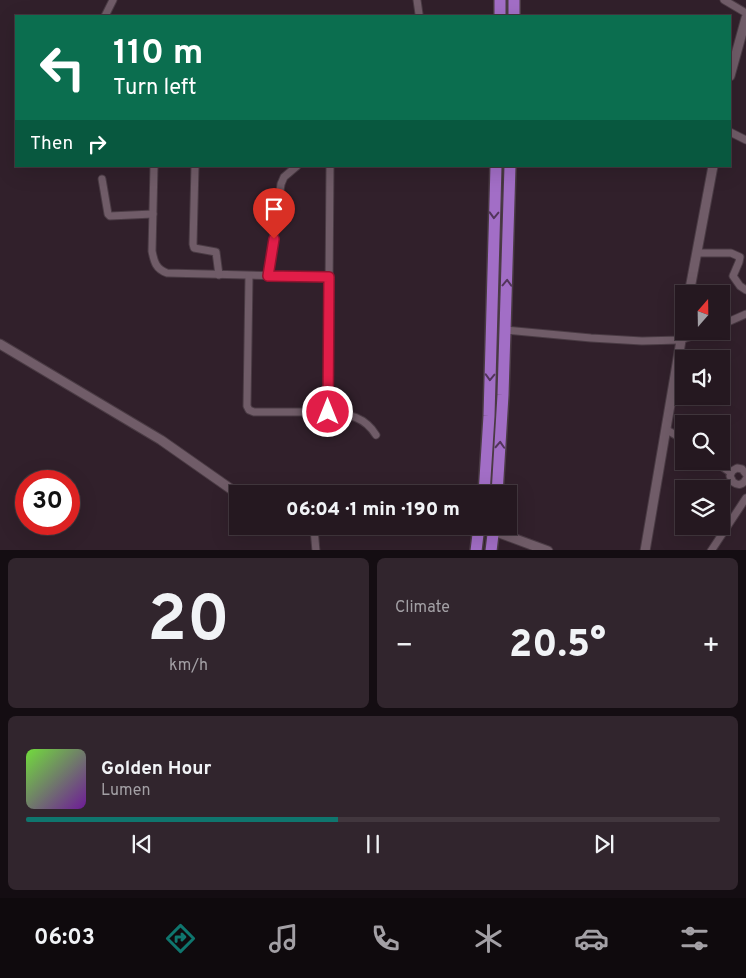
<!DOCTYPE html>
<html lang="en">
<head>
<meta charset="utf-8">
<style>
	body { margin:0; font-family:Overpass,sans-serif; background:#31252d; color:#f1f3f6; height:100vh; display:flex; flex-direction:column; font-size:19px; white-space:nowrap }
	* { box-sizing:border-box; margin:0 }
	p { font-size:16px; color:#a3a0a5 }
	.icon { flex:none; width:28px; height:28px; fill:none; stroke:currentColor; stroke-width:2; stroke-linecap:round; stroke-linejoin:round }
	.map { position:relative; height:550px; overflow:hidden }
	.panel { display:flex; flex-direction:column; gap:8px; padding:8px; background:#140d12; flex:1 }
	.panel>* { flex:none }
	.hud { position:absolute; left:15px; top:15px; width:716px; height:152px; border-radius:0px; box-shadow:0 5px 20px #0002,0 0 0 1px #42373e; background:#0b6e4f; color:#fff; overflow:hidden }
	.needle { width:32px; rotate:20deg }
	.buttons { position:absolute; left:675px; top:285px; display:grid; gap:10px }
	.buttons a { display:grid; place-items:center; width:55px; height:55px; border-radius:0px; background:#251820; box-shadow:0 5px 20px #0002,0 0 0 1px #42373e; font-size:25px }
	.speed { position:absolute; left:15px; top:470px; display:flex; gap:10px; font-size:25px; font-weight:700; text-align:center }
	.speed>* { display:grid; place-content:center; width:65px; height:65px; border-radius:50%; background:#251820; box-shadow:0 5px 20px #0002,0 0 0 1px #42373e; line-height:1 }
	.speed .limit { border:8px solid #d22; background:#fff; color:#111 }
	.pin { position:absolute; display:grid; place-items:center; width:42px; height:42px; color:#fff; margin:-51px -21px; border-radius:50% 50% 50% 0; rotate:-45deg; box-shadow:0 0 5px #0007 }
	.pin .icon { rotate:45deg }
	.me { position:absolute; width:55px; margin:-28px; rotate:0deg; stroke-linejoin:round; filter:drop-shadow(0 0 4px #0008) }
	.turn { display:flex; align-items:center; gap:18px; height:105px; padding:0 15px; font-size:22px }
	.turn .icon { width:65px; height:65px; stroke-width:2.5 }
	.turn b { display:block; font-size:35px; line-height:42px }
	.then { display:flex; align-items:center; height:48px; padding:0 15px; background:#0003; gap:10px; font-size:19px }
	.big { font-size:38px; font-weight:800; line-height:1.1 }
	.panel .tile { flex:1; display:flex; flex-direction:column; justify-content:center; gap:8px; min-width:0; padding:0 18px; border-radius:8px; background:#31252d }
	.panel .dial { align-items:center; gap:0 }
	.dial b { font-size:65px; line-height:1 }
	.song { display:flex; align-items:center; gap:15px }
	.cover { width:60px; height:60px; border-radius:8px; background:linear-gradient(135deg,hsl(100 70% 55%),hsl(280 70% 35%)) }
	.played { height:5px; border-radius:2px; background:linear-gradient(90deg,#0f766e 45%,#42373e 45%) }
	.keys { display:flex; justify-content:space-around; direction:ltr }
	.heat { display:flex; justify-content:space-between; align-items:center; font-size:28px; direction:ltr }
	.panel .tiles { flex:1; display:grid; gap:8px; grid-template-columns:1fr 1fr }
	.tile:last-child { grid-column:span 2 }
	.trip { position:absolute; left:229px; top:485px; width:288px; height:50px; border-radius:0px; background:#251820; box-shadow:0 5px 20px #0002,0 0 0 1px #42373e; font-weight:800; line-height:50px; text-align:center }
	.tabs { display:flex; height:80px; justify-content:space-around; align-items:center; background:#0f0a0d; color:#a3a0a5 }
	.tabs .icon { width:35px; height:35px }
	.tabs .selected { color:#0f766e }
	.tabs b { font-size:22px; color:#f1f3f6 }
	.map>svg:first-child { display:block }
</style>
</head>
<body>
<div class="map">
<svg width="746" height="551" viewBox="0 0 746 551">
	<rect width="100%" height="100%" fill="#31202b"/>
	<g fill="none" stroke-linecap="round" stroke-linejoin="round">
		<defs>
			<g id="minor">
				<polyline points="417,0 419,14"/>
				<polyline points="724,0 746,13"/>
				<polyline points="105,16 113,0"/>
				<polyline points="730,132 746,140"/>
				<path d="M154,166L152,251C154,262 156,269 167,273L329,277"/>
				<polyline points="195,166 193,244 194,248 216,252 219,275"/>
				<polyline points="102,179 108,214 110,216 153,214"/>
				<polyline points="697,253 731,253 740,257 739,262 733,276 740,286 746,290"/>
				<path d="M249,276L247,406L249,410L254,412H328C349,414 365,417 376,435"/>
				<polyline points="268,276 281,184 284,177 297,166"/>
				<polyline points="721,325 746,314"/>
				<polyline points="505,330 591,338 642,341 680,340 707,331"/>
				<polyline points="328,412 330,166"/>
				<polyline points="667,430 684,440"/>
				<polyline points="714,461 731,473"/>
				<path d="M746,474L742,469L737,468L732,471L730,476L733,482C738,486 743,485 746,479"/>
				<polyline points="314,529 316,551"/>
				<polyline points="711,551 746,498"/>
			</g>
			<g id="tertiary">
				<polyline points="730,76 746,18"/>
				<polyline points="689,294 713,166"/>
				<polyline points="0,344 161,440 238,494"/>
				<polyline points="302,526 330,529 422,526"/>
				<polyline points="465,526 479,527"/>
				<polyline points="494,531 548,551"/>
				<polyline points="645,551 684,323"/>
			</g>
			<g id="trunk">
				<polyline points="500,16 500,0"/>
				<polyline points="514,16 514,0"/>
				<polyline points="484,494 489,416 496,166"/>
				<polyline points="497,494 503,395 510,166"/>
				<polyline points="476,551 479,526"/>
				<polyline points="491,551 494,526"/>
			</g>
		</defs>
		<use href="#minor" stroke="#4a3b44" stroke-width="9"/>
		<use href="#tertiary" stroke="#4a3b44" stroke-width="11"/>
		<use href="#trunk" stroke="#4a3b44" stroke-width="14"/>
		<use href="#minor" stroke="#705c68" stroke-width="7"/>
		<use href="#tertiary" stroke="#705c68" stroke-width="9"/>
		<use href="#trunk" stroke="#a26ec6" stroke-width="11"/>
	</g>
	<defs><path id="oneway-chevron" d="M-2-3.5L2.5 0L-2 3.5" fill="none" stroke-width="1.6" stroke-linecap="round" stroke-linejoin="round" transform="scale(1.25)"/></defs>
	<g stroke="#52355b">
		<use href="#oneway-chevron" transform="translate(494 215) rotate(92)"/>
		<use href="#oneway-chevron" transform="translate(507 283) rotate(-88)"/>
		<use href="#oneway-chevron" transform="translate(490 377) rotate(92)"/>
		<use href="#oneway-chevron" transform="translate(500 445) rotate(-87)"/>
	</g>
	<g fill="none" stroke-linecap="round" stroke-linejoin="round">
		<defs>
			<polyline id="route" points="274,239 268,276 329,277 328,412"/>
		</defs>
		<use href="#route" stroke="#92132f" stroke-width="12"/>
		<use href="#route" stroke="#e11d48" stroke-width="9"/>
	</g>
</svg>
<div class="buttons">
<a><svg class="needle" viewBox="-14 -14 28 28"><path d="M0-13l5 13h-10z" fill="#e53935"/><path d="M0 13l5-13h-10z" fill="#a3a0a5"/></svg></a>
<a><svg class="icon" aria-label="sound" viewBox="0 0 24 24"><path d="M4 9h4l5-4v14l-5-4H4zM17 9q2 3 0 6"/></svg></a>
<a><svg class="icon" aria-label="search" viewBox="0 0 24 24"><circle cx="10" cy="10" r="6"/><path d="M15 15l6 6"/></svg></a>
<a><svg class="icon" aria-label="layers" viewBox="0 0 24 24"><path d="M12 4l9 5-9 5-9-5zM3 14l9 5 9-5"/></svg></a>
</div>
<div class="speed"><div class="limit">30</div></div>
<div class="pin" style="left:274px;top:239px;background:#d93025"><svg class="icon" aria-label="arrive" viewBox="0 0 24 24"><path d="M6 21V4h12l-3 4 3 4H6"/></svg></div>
<svg class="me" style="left:328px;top:412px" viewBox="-20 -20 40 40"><circle r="17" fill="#e11d48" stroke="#fff" stroke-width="3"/><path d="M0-11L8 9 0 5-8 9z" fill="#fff"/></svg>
<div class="trip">06:04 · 1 min · 190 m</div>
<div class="hud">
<div class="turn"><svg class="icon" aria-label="left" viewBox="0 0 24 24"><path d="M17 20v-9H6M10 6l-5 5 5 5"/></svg><div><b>110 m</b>Turn left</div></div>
<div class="then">Then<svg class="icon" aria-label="right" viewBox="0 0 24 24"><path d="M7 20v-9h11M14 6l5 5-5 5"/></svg></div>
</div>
</div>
<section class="panel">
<div class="tiles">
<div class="tile dial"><b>20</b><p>km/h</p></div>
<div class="tile"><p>Climate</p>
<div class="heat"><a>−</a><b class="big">20.5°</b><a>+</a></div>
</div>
<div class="tile">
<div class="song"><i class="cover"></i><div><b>Golden Hour</b><p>Lumen</p></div></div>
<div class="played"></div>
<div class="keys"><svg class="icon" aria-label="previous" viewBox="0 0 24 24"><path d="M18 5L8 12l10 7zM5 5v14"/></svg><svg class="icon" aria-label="pause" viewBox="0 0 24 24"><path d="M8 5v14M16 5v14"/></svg><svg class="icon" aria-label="next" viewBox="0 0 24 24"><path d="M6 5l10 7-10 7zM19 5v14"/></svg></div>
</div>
</div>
</section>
<nav class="tabs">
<b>06:03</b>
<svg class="icon selected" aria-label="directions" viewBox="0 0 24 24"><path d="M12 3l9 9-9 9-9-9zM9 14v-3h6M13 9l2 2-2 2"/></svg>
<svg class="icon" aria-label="music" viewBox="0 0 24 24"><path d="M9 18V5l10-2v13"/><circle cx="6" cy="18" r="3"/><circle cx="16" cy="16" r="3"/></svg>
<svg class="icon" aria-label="phone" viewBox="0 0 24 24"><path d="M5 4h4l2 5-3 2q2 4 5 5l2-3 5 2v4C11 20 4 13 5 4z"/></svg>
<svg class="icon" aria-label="climate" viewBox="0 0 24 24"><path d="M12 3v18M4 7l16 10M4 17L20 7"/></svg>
<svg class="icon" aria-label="car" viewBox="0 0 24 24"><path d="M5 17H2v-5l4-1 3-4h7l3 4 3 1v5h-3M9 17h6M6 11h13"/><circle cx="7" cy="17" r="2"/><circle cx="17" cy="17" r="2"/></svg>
<svg class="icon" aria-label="filters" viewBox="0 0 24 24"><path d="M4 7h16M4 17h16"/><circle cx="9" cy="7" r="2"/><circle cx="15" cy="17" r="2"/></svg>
</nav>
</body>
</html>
